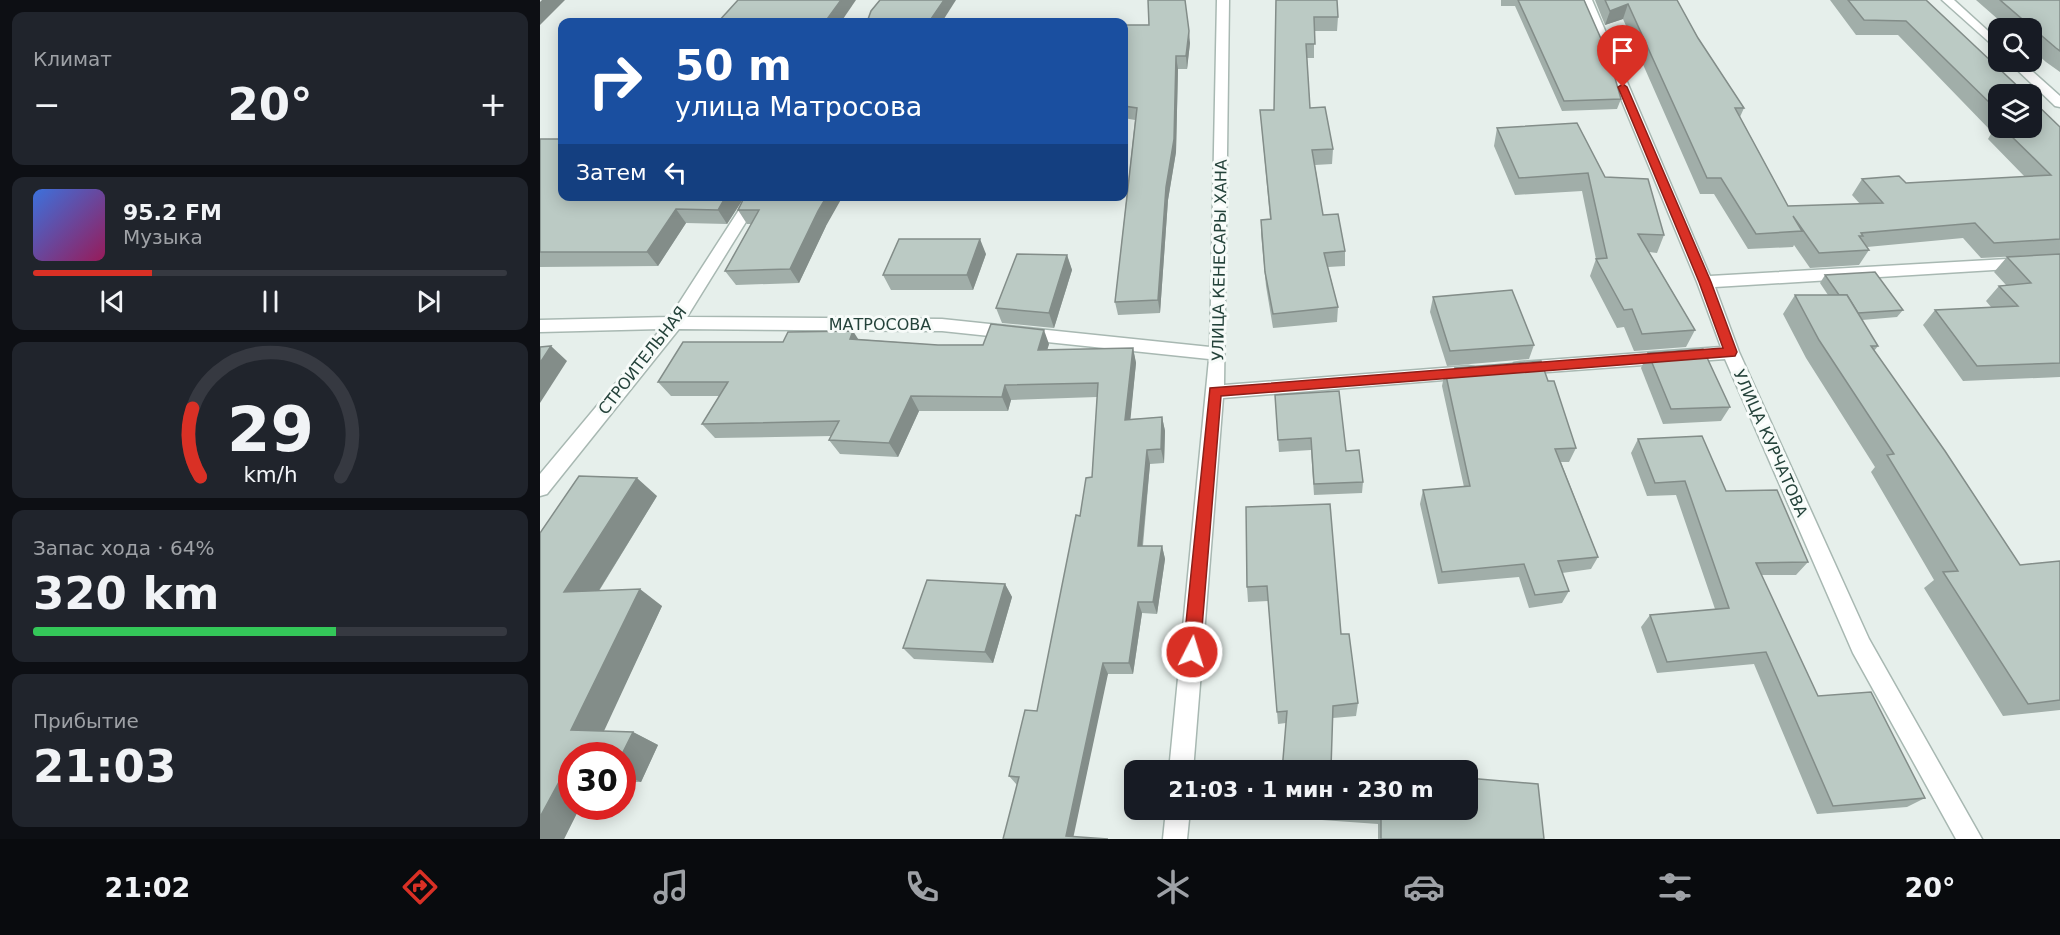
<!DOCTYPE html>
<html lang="ru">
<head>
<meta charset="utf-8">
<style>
	body { margin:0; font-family:"DejaVu Sans",sans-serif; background:#20242c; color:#f1f3f6; height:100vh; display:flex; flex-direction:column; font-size:22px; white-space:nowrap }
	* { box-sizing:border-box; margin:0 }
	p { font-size:20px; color:#9ea1a6 }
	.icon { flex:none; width:33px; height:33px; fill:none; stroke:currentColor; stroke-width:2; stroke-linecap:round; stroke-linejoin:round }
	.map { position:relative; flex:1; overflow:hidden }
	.panel { display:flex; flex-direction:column; gap:12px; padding:12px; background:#0d0f14; width:540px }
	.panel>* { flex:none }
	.hud { position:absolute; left:18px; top:18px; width:570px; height:183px; border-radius:12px; box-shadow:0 3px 15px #0003; background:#1a4fa0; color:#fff; overflow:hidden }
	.buttons { position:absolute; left:1448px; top:18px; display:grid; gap:12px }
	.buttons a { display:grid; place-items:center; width:54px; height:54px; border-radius:12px; background:#171b24; box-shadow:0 3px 15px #0003; font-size:30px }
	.speed { position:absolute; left:18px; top:742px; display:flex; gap:12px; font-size:30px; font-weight:700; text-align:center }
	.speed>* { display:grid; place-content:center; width:78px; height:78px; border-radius:50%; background:#171b24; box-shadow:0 3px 15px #0003; line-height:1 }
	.speed .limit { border:9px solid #d22; background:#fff; color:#111 }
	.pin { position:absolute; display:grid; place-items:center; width:51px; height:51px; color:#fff; margin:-62px -26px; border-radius:50% 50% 50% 0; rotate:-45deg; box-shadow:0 0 6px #0007 }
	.pin .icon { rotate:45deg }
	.me { position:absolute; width:66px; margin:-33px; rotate:5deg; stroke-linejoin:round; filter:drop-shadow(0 0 4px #0008) }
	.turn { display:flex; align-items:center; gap:21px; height:126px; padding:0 18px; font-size:27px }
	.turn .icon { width:78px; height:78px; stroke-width:2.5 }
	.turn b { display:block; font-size:42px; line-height:51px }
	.then { display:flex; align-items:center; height:57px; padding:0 18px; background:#0003; gap:12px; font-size:22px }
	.big { font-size:45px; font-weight:800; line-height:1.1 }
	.panel .widget { flex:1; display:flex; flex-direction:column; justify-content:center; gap:9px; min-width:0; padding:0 21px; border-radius:12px; background:#20242c }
	.panel .dial { align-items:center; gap:0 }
	.dial svg { height:156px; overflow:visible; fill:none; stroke:#363941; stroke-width:7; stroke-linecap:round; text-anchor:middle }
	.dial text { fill:#f1f3f6; stroke:none }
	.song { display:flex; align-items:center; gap:18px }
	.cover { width:72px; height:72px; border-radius:9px; background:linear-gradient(135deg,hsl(220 70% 55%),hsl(330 70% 35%)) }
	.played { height:6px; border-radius:3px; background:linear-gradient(90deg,#d93025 25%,#363941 25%) }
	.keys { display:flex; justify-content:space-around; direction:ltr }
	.heat { display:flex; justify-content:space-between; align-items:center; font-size:33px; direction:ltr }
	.charge { height:9px; border-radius:4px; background:linear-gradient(90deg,#34c759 64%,#363941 0) }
	.trip { position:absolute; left:584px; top:760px; width:354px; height:60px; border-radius:12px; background:#171b24; box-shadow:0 3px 15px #0003; font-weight:800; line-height:60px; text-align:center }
	.tabs { display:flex; height:96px; justify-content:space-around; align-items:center; background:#090b0e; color:#9ea1a6 }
	.tabs .icon { width:42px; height:42px }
	.tabs .current { color:#d93025 }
	.tabs b { font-size:27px; color:#f1f3f6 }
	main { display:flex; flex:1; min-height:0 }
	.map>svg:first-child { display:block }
</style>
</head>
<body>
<main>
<section class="panel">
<div class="widget"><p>Климат</p>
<div class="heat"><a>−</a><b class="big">20°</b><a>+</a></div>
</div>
<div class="widget">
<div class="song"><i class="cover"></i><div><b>95.2 FM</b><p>Музыка</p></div></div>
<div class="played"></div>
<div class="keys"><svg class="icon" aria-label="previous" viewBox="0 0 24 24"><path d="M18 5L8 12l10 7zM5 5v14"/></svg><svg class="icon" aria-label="pause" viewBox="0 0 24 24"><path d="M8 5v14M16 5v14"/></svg><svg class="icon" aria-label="next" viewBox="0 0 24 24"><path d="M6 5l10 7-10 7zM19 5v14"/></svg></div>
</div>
<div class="widget dial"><svg viewBox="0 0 100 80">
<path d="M14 69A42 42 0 1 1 86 69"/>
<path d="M14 69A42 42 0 0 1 10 34" stroke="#d93025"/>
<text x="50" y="56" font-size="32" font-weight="700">29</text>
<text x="50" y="72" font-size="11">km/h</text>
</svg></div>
<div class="widget"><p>Запас хода · 64%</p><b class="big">320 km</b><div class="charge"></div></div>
<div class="widget"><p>Прибытие</p><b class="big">21:03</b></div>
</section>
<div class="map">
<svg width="1520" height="839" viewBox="0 0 1520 839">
	<rect width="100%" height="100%" fill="#e6efeb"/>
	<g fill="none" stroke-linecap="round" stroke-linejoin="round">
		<defs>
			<g id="minor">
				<polygon points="677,0 689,0 684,385 928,366 934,367 937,372 934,377 928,378 683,398 653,771 629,771 669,359 402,331 139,329 7,494 0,496 0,474 121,329 0,332 0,320 130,317 208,196 222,196 147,317 402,319 670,347"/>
				<polygon points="1040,0 1052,0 1170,276 1520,256 1520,266 1175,287 1199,352 1329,639 1442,839 1416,839 1313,653 1185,359 980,374 974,373 971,368 974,363 980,362 1181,347 1157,282"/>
				<polygon points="1402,0 1414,0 1458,40 1458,50"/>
				<polygon points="1469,62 1482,62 1520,96 1520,107 1515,106"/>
				<polygon points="626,810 650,810 647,839 623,839"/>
			</g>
		</defs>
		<use href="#minor" stroke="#a8b8b2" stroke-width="3"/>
		<use href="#minor" fill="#fff" fill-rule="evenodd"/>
	</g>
	<g fill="#a1aea9">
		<polygon points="736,0 798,17 797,31 774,31 774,58 767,58 770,108 793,149 792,164 775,165 783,215 805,251 805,266 788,267 798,307 797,322 733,328 726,286 721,234 721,220 730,219 720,110 734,110"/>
		<polygon points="961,0 1044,0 1081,99 1077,109 1022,111 975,6 961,6"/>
		<polygon points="1055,0 1137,0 1158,38 1204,108 1200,117 1248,206 1320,204 1312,195 1322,179 1366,183 1485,177 1448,139 1452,132 1358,35 1316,35 1290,0 1386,0 1458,94 1458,128 1520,127 1520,377 1423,381 1383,325 1395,310 1451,307 1446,301 1459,286 1466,285 1454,272 1467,257 1520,254 1441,258 1423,238 1327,247 1329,250 1319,265 1270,268 1254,245 1253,247 1208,249 1174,194 1160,194 1083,19 1065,25"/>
		<polygon points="1436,0 1520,0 1520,72 1506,62 1491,49 1491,28 1468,28"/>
		<polygon points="584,25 609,25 650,43 647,69 638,69 636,152 628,200 620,313 578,315 575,302 595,120 584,118"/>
		<polygon points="957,128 1065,177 1124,235 1117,253 1109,252 1155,330 1146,347 1094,351 1084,327 1077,328 1050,276 1056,259 1042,191 975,195 954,146"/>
		<polygon points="0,139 205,196 187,224 146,223 118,266 0,267"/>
		<polygon points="205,196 286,226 259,283 196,285 185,271 211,224 207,224 198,210"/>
		<polygon points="446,254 433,290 351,290 343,275"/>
		<polygon points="527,255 532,270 514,328 462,323 456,308"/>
		<polygon points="1285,275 1363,310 1357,317 1322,320 1338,346 1334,351 1480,565 1520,561 1520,710 1463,716 1384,588 1394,580 1331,472 1335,467 1266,358 1243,314 1255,295 1288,295 1280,283"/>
		<polygon points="893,297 994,345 989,359 907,366 890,312"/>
		<polygon points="318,339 398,345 509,344 507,350 593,348 596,363 590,419 622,417 625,431 624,463 610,464 603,546 622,546 625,559 617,614 602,613 593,674 568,674 463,839 477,785 469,776 497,711 540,516 552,477 557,397 471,400 468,411 379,411 358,457 300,454 289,440 292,436 175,438 162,424 179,396 131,396 118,382 243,342"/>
		<polygon points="1108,353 1190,407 1181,421 1123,424 1101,368"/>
		<polygon points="915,368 1036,448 1029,462 1021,462 1058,557 1051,569 1022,573 1029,591 1022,603 989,608 979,577 898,584 880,504 883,490 924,487 902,386 905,371 914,371"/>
		<polygon points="736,407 806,451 823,482 822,493 774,495 771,450 739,452"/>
		<polygon points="1098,439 1186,491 1268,562 1256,575 1221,575 1278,696 1385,798 1367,807 1277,814 1214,664 1117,673 1101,627 1110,615 1175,609 1136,495 1107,496 1091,453"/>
		<polygon points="117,496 59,591 122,606 63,731 93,732 118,745 101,782 82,782 82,756 32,756 32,807 40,807 24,839 0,533"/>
		<polygon points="706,507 801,634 818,703 816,716 793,718 742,771 746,723 738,724 728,601 708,602 707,587"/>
		<polygon points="465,584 472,597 453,663 374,659 363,648"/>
		<polygon points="740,810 927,810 1004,839 838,839 838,824 740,817"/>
	</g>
	<g fill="#838d89">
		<polygon points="2,0 25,0 0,25 0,2"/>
		<polygon points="301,0 316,0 301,22 285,22"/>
		<polygon points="404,0 416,0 402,22 389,22"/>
		<polygon points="1088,4 1083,19 1065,25 1070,11"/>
		<polygon points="649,31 650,43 647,69 646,56"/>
		<polygon points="636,56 638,69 636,152 628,200 620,313 618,300"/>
		<polygon points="186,196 205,196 187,224 178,210"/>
		<polygon points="287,196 303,196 286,226 259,283 250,269 278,211"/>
		<polygon points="136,209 146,223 118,266 107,252"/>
		<polygon points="440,239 446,254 433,290 427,275"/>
		<polygon points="527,255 532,270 514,328 509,313"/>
		<polygon points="504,330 509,344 503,364 498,350"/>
		<polygon points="313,331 322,345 310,339"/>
		<polygon points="11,346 27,361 0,403 0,363"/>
		<polygon points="593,348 596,363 589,434 585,420"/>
		<polygon points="465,385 471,400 468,411 462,397"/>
		<polygon points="371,396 379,411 358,457 349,443"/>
		<polygon points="622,417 625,431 624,463 621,449"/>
		<polygon points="607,450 610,464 601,558 598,546"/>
		<polygon points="97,478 117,496 48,608 24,592"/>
		<polygon points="622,546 625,559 617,614 613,602"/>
		<polygon points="465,584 472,597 453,663 445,652"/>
		<polygon points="100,589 122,606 58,744 31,730"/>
		<polygon points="598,602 602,613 593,674 589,663"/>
		<polygon points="563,663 568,674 533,839 526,836"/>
		<polygon points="93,732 118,745 101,782 82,774 82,756 81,756"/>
		<polygon points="26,769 32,771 32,807 40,807 24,839 0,839 0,817"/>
	</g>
	<g fill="#bbcac4" stroke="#838d89" stroke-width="1.5">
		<polygon points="198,0 301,0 285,22 178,22"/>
		<polygon points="340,0 404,0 389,22 327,22 331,11"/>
		<polygon points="608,0 645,0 649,31 646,56 636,56 634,139 626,187 618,300 575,302 597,108 584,106 584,25 609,25"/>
		<polygon points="736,0 797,0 798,17 774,17 775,44 766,44 770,108 785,107 793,149 772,150 783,215 798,214 805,251 784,253 798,307 733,314 725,272 721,220 731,219 720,110 734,110"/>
		<polygon points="978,0 1044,0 1069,57 1081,99 1024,101"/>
		<polygon points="1065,0 1137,0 1158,38 1204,108 1195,108 1248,206 1343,203 1322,179 1359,176 1366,183 1511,175 1463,128 1491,128 1491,99 1520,127 1520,239 1454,243 1435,223 1321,233 1323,236 1319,236 1329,250 1279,253 1253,216 1262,231 1216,234 1181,178 1167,178 1088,4 1070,11"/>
		<polygon points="1308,0 1386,0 1486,94 1458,94 1458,111 1366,21 1324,20"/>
		<polygon points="1460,0 1520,0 1520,51 1516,48"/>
		<polygon points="1037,123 1065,177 1108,179 1124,235 1098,234 1155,330 1102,334 1092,309 1084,310 1056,259 1067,258 1048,173 979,178 957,128"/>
		<polygon points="0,139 22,139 22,196 186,196 178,210 136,209 107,252 0,252"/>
		<polygon points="205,196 287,196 278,211 250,269 185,271 219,210 198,210"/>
		<polygon points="359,239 440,239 427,275 343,275"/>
		<polygon points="477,254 527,255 509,313 456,308"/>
		<polygon points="1520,254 1520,363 1437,366 1395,310 1478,306 1459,286 1491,283 1467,257"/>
		<polygon points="1335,272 1363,310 1318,313 1307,295 1299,295 1285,275"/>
		<polygon points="972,290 994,345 910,351 893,297"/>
		<polygon points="1255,295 1307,295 1338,346 1331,346 1405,451 1480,565 1520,561 1520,700 1488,704 1403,572 1418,571 1347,455 1354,454 1279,340"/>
		<polygon points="451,324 504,330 498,350 593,348 585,420 622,417 621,449 607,450 598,546 622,546 613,602 598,602 589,663 563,663 526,836 568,839 463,839 479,777 469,776 485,710 497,711 536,515 540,516 546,478 552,477 558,383 465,385 462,397 371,396 349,443 289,440 299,421 162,424 188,382 118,382 143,342 243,342 248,332 313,331 310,339 398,345 443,345"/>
		<polygon points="11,346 0,363 0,347"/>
		<polygon points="1163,349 1190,407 1131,409 1108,353"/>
		<polygon points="1001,361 1008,381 1014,381 1036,448 1015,449 1058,557 1018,561 1029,591 995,595 984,564 902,572 883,490 930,486 905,371 916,371 915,368"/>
		<polygon points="799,391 806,451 819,450 823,482 774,484 771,438 738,440 735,395"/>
		<polygon points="1162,436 1186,491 1237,490 1268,562 1216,563 1278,696 1331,692 1385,798 1293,806 1226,652 1127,662 1110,615 1189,608 1145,481 1115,483 1098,439"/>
		<polygon points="39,476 97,478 24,592 100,589 31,730 93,732 81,756 32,756 32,769 26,769 0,817 0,533"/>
		<polygon points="790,504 801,634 809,634 818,703 793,706 791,768 831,771 742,771 747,711 737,712 727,586 707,587 706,507"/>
		<polygon points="387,580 465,584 445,652 363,648"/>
		<polygon points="927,778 998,784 1004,839 841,839 841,815 775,810 927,810"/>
	</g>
	<polygon fill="#d93025" stroke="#8d1f18" stroke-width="1.5" points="1083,84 1087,87 1171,282 1197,352 1195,356 681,396 660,652 658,658 652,660 646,658 643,652 670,388 1183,348 1159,282 1078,87"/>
	<g text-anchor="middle" stroke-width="6" stroke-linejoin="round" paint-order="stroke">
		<g font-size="16" fill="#24423a" stroke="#f7fbf9">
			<text transform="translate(679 260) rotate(-89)" y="6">УЛИЦА КЕНЕСАРЫ ХАНА</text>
			<text x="340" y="330">МАТРОСОВА</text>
			<text transform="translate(102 360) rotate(-52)" y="6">СТРОИТЕЛЬНАЯ</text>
			<text transform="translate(1231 443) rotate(66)" y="6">УЛИЦА КУРЧАТОВА</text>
		</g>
	</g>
</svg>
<div class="buttons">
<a><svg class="icon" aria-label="search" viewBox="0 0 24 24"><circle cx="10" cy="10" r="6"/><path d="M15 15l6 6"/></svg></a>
<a><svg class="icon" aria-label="layers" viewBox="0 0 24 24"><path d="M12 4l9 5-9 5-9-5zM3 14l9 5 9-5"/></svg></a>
</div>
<div class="speed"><div class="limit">30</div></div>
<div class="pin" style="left:1083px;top:87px;background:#d93025"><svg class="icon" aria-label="arrive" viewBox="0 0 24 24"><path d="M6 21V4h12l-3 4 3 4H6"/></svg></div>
<svg class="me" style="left:652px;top:652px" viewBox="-20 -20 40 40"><circle r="17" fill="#d93025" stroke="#fff" stroke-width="3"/><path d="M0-11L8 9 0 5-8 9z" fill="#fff"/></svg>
<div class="trip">21:03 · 1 мин · 230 m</div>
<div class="hud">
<div class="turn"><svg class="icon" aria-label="right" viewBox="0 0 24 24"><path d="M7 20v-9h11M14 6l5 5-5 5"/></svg><div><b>50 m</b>улица Матросова</div></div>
<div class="then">Затем<svg class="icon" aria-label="left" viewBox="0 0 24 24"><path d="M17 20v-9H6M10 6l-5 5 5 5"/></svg></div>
</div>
</div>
</main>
<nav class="tabs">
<b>21:02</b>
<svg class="icon current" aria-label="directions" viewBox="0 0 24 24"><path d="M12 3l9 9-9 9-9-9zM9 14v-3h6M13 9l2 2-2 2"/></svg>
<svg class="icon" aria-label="music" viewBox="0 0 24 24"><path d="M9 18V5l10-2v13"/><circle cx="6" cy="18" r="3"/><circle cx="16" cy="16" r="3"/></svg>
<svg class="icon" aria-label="phone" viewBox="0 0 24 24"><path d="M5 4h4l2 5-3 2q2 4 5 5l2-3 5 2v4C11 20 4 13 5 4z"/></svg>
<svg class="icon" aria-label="climate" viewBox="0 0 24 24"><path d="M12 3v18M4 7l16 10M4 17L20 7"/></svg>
<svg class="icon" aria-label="car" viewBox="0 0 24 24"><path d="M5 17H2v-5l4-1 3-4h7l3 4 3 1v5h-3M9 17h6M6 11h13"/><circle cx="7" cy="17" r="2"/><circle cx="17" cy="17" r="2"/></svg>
<svg class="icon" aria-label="filters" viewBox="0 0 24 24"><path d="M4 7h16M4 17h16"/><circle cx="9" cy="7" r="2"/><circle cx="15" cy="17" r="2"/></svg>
<b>20°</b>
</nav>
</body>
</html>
